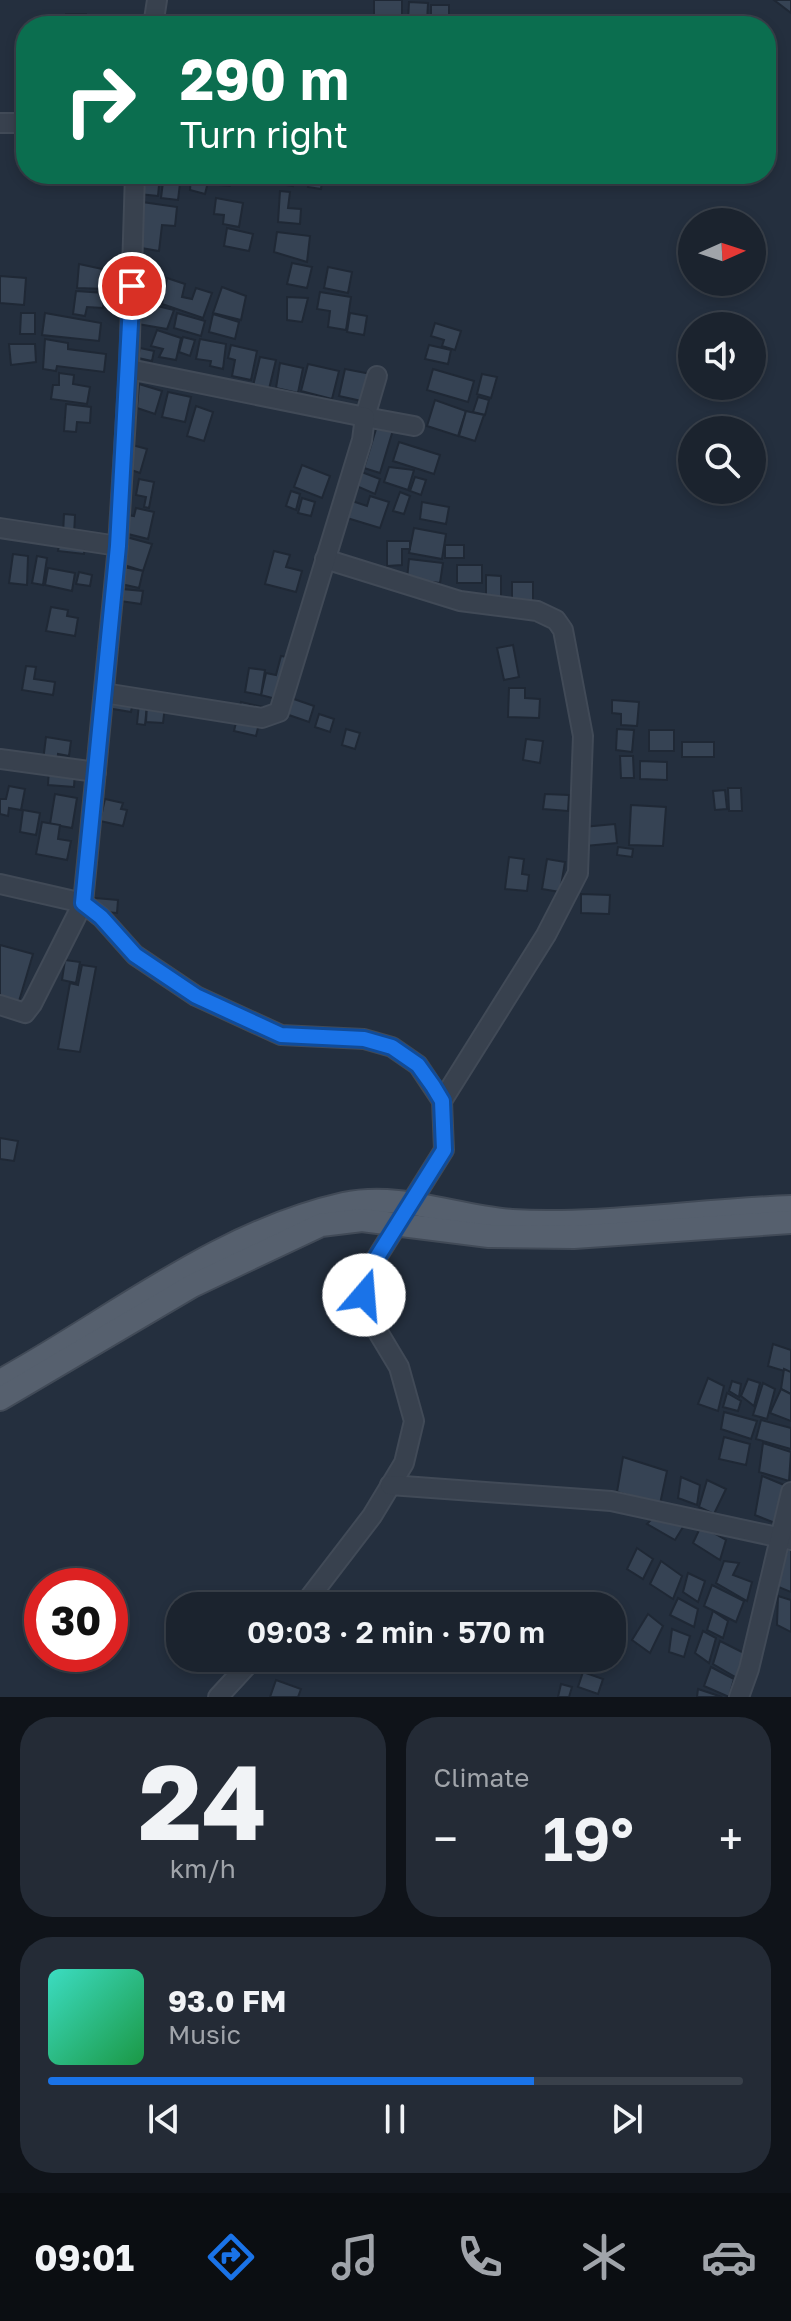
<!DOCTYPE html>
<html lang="en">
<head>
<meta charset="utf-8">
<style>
	body { margin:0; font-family:"Golos Text",sans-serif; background:#242b36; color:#f1f3f6; height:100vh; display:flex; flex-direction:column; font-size:30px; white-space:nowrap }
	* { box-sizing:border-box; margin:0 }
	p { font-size:26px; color:#a0a4aa }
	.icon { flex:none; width:44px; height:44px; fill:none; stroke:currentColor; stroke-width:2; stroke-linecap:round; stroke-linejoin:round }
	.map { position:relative; height:1697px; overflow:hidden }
	.details { display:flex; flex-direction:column; gap:20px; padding:20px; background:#0f1319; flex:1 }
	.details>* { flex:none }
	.guide { position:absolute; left:16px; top:16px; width:760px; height:168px; border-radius:32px; box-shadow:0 4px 12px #0003,0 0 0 2px #39404a; background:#0b6e4f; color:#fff; overflow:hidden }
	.needle { width:52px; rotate:87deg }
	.buttons { position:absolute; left:678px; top:208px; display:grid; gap:16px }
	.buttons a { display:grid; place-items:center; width:88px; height:88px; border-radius:50%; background:#1b232e; box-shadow:0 4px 12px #0003,0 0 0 2px #39404a; font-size:40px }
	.speed { position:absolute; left:24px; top:1568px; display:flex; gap:16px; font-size:40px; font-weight:700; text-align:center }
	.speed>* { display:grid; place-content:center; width:104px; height:104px; border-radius:50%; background:#1b232e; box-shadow:0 4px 12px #0003,0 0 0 2px #39404a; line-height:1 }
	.speed .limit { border:12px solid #d22; background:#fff; color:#111 }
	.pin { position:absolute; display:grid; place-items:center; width:68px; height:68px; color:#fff; margin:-34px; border:4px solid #fff; border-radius:50%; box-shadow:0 2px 8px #0007 }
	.me { position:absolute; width:88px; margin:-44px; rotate:18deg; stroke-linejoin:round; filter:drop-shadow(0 0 6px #0008) }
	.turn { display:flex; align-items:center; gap:28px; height:168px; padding:0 32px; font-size:36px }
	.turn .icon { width:104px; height:104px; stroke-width:2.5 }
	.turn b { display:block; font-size:56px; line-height:68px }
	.big { font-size:60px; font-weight:600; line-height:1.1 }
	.details .widget { flex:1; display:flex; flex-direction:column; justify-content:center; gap:12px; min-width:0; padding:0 28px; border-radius:32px; background:#242b36 }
	.details .dial { align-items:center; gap:0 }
	.dial b { font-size:104px; line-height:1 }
	.song { display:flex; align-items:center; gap:24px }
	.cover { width:96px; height:96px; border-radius:12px; background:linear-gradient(135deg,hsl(170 70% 55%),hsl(140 70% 35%)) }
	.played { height:8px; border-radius:4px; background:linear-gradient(90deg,#1a73e8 70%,#39404a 70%) }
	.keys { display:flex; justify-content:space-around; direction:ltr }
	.heat { display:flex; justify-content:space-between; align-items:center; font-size:44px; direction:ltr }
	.details .tiles { flex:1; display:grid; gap:20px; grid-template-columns:1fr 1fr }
	.widget:last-child { grid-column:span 2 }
	.trip { position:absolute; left:166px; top:1592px; width:460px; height:80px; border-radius:32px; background:#1b232e; box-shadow:0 4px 12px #0003,0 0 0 2px #39404a; font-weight:600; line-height:80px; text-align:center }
	.tab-bar { display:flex; height:128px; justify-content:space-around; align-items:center; background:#0b0e12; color:#a0a4aa }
	.tab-bar .icon { width:56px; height:56px }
	.tab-bar .current { color:#1a73e8 }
	.tab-bar b { font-size:36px; color:#f1f3f6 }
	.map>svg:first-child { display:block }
</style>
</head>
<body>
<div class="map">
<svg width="791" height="1697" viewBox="0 0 791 1697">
	<rect width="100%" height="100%" fill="#242f3e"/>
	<g fill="#364354" stroke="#1f2835" stroke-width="2">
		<rect x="374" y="0" width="28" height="24"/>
		<polygon points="774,0 791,0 791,13"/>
		<polygon points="409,2 428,3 427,22 408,20"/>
		<rect x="431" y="5" width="18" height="16"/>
		<polygon points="66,14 86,14 87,20 121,21 121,26 66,26"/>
		<polygon points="140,174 160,174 158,196 139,194"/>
		<polygon points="164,174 181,175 178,200 161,198"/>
		<polygon points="222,174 232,174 230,186 220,185"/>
		<polygon points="282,174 295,174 293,186 280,184"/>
		<polygon points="310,174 323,174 321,189 308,187"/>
		<polygon points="191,177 208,182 205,194 190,190"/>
		<polygon points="280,191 290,192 288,208 301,209 300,224 278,222"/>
		<polygon points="216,198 243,203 239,227 223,224 224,215 214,214"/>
		<polygon points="142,202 177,207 175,226 162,225 159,251 135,247"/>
		<polygon points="227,228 253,234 249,251 224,246"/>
		<polygon points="277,232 310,236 307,262 274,252"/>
		<polygon points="292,263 312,267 307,288 287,284"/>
		<polygon points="79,264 107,270 106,289 77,288"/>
		<polygon points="328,267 352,272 348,293 324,288"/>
		<polygon points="0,276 26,278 24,305 0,303"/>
		<polygon points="167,278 185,284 182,297 192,299 196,288 212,293 203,318 162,304"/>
		<polygon points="135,280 162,283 157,306 174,310 167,329 132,323 134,302 148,305 150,299 134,297"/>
		<polygon points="222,287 246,296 241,320 213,313"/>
		<polygon points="76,291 105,293 103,308 87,307 85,316 73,314"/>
		<polygon points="320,292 351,297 346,330 328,327 330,311 317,309"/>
		<polygon points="287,297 308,298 302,322 287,320"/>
		<polygon points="21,313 35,313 35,334 20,334"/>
		<polygon points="45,313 101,323 99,341 42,335"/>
		<polygon points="177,313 205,321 201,336 174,328"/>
		<polygon points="350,313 367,316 364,335 347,332"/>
		<polygon points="213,314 239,322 235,339 209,332"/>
		<polygon points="435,323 461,331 455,350 442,346 444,340 431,336"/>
		<polygon points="157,330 181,338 176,360 159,357 163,349 151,346"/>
		<polygon points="183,337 195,340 190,356 179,352"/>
		<polygon points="45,339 68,343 68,349 106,354 104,372 57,366 56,371 43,369"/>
		<polygon points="200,339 226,344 223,369 210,366 211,361 196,359"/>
		<polygon points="9,344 35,344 36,362 11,365"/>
		<polygon points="231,345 257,351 251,380 232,376 235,360 228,358"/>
		<polygon points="429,345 451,350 448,364 425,359"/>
		<polygon points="140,348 154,351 152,361 138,358"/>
		<polygon points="260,357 276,360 269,389 253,386"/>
		<polygon points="280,363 303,368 298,393 276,388"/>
		<polygon points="308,364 339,371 332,399 301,391"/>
		<polygon points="345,369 371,374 366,402 339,396"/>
		<polygon points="433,369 474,381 468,402 427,390"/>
		<polygon points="59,373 74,375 73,384 90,387 87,404 51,399 53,385 59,385"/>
		<polygon points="482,374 497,377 491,398 477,394"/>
		<polygon points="139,384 162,391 155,414 137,408"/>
		<polygon points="168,392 191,397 185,422 162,417"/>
		<polygon points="478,397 489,400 485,415 473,412"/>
		<polygon points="435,400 466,411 458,436 427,426"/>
		<polygon points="66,404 91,407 90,423 77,422 76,432 64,431"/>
		<polygon points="196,406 213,412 204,441 187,436"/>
		<polygon points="466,411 484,415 475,441 459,436"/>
		<polygon points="377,426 393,430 380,473 364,468"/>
		<polygon points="121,442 147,449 140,473 116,465"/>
		<polygon points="399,442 440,455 434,474 393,461"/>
		<polygon points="302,465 330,476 322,498 294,487"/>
		<polygon points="389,467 414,470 408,490 384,482"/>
		<polygon points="359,471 380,479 375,494 354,485"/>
		<polygon points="415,477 426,480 421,495 410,491"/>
		<polygon points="139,479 154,482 149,508 144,507 146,497 136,495"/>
		<polygon points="291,491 300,494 296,510 286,506"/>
		<polygon points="400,492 410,496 404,514 393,511"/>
		<polygon points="370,496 389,502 380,528 347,518 352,501 367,506"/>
		<polygon points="302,498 315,502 311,516 298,513"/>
		<polygon points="422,502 449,507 446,524 420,519"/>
		<polygon points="136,508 154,512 148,539 112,530 116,513 134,516"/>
		<polygon points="64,514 75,515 74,535 63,534"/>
		<polygon points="414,528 446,534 442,559 409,553"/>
		<polygon points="115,534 152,544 143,571 108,560"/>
		<polygon points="60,541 85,544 84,554 58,551"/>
		<polygon points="387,541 410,541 410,549 402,549 402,565 387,566"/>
		<rect x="445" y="545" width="19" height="13"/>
		<polygon points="274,551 290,555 286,567 302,571 296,592 265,584"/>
		<polygon points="13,554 28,556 27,585 9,583"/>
		<polygon points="37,556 47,558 43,585 32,583"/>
		<polygon points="409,559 443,563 440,583 407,579"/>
		<rect x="457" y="565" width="25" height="18"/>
		<polygon points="119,566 143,571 139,588 121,584"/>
		<polygon points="48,568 75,573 72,591 45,585"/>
		<polygon points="79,572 92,575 90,586 76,584"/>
		<polygon points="486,575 501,576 501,599 486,600"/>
		<rect x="512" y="582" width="21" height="24"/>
		<polygon points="122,589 143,591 141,604 120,601"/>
		<polygon points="51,607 68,610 67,616 78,618 75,636 46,631"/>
		<polygon points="513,645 519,677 504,680 497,648"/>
		<polygon points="281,656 287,657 276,699 261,695 266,673 276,675"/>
		<polygon points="26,666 36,667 34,679 55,682 53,695 22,690"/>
		<polygon points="249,668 265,670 261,695 245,692"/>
		<polygon points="509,688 525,688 525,698 540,699 539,718 508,717"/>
		<polygon points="109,697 133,701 131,712 107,708"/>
		<polygon points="291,698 314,706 309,722 286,714"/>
		<polygon points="612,700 639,702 637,726 621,725 621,714 612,713"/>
		<polygon points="241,702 263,707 256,736 234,731"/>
		<polygon points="139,704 147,705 145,725 137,724"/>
		<polygon points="147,705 165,706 163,723 146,722"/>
		<polygon points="319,714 334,719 330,732 315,727"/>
		<polygon points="346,729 360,733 355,749 342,745"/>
		<polygon points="617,729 634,730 632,752 616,750"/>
		<rect x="649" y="730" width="25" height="21"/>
		<polygon points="46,737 71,741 69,756 58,754 57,763 43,761"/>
		<polygon points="526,739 543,741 540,763 523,760"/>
		<rect x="682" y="742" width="32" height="15"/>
		<polygon points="620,756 633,756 634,778 621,778"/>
		<polygon points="640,761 667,762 667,780 640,779"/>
		<polygon points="49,769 75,771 74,787 48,785"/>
		<polygon points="9,786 25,789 21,810 9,808 8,816 0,814 0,799 6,799"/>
		<polygon points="728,788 741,788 742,811 729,811"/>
		<polygon points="725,790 727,809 715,810 713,791"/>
		<polygon points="55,794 77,798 72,828 50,824"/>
		<polygon points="545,794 569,795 568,811 543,809"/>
		<polygon points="105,799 123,803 121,809 127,810 123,826 100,821"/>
		<polygon points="631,805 666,807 663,846 629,845"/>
		<polygon points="23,810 40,813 36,835 20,832"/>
		<polygon points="42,822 60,825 58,839 71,841 67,860 36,854"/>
		<polygon points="615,824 617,843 585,846 583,827"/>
		<polygon points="618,847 633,849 632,857 617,855"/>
		<polygon points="509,857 524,859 522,874 529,875 527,891 505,889"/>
		<polygon points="547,859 565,862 560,892 542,889"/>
		<polygon points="581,894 610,895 609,914 581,913"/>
		<polygon points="95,898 118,900 117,913 94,911"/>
		<polygon points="0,945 33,954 17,1008 0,1004"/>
		<polygon points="65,960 80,962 76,983 62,980"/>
		<polygon points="82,965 96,967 80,1052 58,1049 70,983 78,985"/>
		<polygon points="0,1138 18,1141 14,1161 0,1159"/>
		<polygon points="773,1344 791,1350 791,1373 768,1366"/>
		<polygon points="784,1369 791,1372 791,1394 781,1389"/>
		<polygon points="708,1378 724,1386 718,1411 698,1404"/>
		<polygon points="748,1379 760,1383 754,1406 741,1396"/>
		<polygon points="732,1381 741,1384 739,1397 729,1391"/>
		<polygon points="763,1383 775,1389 767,1419 753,1415"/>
		<polygon points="781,1389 791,1394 791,1421 770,1413"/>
		<polygon points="727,1393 741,1401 738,1411 723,1407"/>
		<polygon points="724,1412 757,1421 751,1439 721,1429"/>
		<polygon points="761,1420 791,1428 791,1449 756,1439"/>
		<polygon points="724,1437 750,1444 746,1465 719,1459"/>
		<polygon points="763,1443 791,1452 789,1481 759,1472"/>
		<polygon points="623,1457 667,1471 660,1504 617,1492"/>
		<polygon points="762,1476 784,1485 780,1525 755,1515"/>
		<polygon points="681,1477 700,1485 697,1505 678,1498"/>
		<polygon points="707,1480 726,1489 714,1514 699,1507"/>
		<polygon points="659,1511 683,1527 675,1540 647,1524"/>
		<polygon points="701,1526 726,1540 720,1560 693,1543"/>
		<polygon points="789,1545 791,1545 791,1592 776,1586"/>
		<polygon points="637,1548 653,1559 643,1579 627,1569"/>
		<polygon points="661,1561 682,1576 673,1599 650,1584"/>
		<polygon points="724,1561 739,1563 733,1575 752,1582 747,1601 716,1583"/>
		<polygon points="688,1573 705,1581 698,1602 683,1592"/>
		<polygon points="712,1585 744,1601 736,1622 704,1606"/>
		<polygon points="778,1596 791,1600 791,1632 777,1625"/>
		<polygon points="678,1598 698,1609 694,1627 670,1615"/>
		<polygon points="713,1611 728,1621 723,1638 707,1630"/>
		<polygon points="648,1614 663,1626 650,1653 632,1640"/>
		<polygon points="672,1629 690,1636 684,1657 669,1652"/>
		<polygon points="703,1631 716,1638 709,1663 695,1653"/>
		<polygon points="720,1641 744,1653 737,1678 713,1664"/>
		<polygon points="711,1667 734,1679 729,1697 704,1686"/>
		<polygon points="583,1672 603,1679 598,1694 578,1687"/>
		<polygon points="276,1680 301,1689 298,1697 270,1697"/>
		<polygon points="561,1684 572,1687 569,1697 558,1697"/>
		<polygon points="698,1689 722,1697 697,1697"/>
	</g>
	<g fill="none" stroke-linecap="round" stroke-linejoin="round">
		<defs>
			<g id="minor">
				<polyline points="153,26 157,0"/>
				<polyline points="0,123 26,123"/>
				<polyline points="135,174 129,369 118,546 83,903 101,917 135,955 196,996 281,1035 364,1039 392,1047 418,1065 442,1101 444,1150 369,1270 364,1295 369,1317 399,1367 414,1421 404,1463 372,1516 303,1606"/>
				<polyline points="377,376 365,417 414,426"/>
				<polyline points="0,528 118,546"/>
				<polyline points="325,559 460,601 537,611 556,620 563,630 583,736 578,873 546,935 442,1101"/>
				<polyline points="104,693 262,718 279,712 362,440 365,417 129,369"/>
				<polyline points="0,759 96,772"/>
				<polyline points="0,884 83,903 32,1004 25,1013 0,1005"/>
				<polyline points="390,1485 611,1501 791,1540"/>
				<polyline points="218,1697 254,1658"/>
				<polyline points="739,1697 749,1669 791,1492"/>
			</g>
			<g id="major">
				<path d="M0,1381C113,1319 216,1233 344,1204C401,1192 455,1217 512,1221C604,1226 699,1210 791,1207"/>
				<polyline points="0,1399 192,1286 321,1225 362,1220 489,1236 574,1237 791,1222"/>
			</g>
		</defs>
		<use href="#minor" stroke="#414a57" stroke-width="22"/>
		<use href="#major" stroke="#414a57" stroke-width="26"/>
		<use href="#minor" stroke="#38414e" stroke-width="18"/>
		<use href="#major" stroke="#56606e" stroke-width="22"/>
	</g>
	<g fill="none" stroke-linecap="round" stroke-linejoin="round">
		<defs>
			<polyline id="route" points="132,286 118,546 83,903 101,917 135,955 196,996 281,1035 364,1039 392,1047 418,1065 433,1086 442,1101 444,1150 369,1270 364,1295"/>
		</defs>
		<use href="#route" stroke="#114b97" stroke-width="20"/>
		<use href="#route" stroke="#1a73e8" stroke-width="14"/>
	</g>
</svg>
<div class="buttons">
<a><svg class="needle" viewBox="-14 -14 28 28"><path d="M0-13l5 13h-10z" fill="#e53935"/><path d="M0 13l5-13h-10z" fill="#a0a4aa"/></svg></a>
<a><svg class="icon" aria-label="sound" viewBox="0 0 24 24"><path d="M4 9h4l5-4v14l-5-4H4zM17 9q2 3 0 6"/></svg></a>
<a><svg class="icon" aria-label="search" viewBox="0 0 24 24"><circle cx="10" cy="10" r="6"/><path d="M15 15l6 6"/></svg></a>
</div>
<div class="speed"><div class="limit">30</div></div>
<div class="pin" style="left:132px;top:286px;background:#d93025"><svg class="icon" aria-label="arrive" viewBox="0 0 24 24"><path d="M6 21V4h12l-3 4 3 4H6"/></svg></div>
<svg class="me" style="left:364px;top:1295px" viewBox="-20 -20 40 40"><circle r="19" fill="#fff"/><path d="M0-13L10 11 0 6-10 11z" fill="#1a73e8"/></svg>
<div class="trip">09:03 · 2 min · 570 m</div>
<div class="guide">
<div class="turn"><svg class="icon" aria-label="right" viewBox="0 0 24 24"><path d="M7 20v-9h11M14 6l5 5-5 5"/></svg><div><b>290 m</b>Turn right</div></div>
</div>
</div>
<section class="details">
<div class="tiles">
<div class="widget dial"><b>24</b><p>km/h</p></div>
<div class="widget"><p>Climate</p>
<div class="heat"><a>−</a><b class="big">19°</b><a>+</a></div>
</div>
<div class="widget">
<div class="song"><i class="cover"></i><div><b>93.0 FM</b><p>Music</p></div></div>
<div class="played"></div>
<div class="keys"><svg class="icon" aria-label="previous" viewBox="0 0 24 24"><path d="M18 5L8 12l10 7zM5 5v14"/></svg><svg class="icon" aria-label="pause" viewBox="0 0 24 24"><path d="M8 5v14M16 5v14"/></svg><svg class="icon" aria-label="next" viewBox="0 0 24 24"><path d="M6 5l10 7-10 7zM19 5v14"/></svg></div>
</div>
</div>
</section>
<nav class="tab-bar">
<b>09:01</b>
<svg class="icon current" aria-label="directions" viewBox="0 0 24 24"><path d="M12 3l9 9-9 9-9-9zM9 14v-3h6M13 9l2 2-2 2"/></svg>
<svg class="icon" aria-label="music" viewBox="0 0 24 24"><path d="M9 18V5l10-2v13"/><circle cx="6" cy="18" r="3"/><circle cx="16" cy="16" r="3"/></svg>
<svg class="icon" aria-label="phone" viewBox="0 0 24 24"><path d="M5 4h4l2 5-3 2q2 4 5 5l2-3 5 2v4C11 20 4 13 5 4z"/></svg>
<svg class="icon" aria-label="climate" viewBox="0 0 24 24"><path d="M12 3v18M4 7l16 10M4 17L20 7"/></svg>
<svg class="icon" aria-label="car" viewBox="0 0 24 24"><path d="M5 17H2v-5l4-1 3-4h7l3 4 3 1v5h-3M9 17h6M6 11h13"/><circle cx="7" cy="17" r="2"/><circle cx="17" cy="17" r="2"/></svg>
</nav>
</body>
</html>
